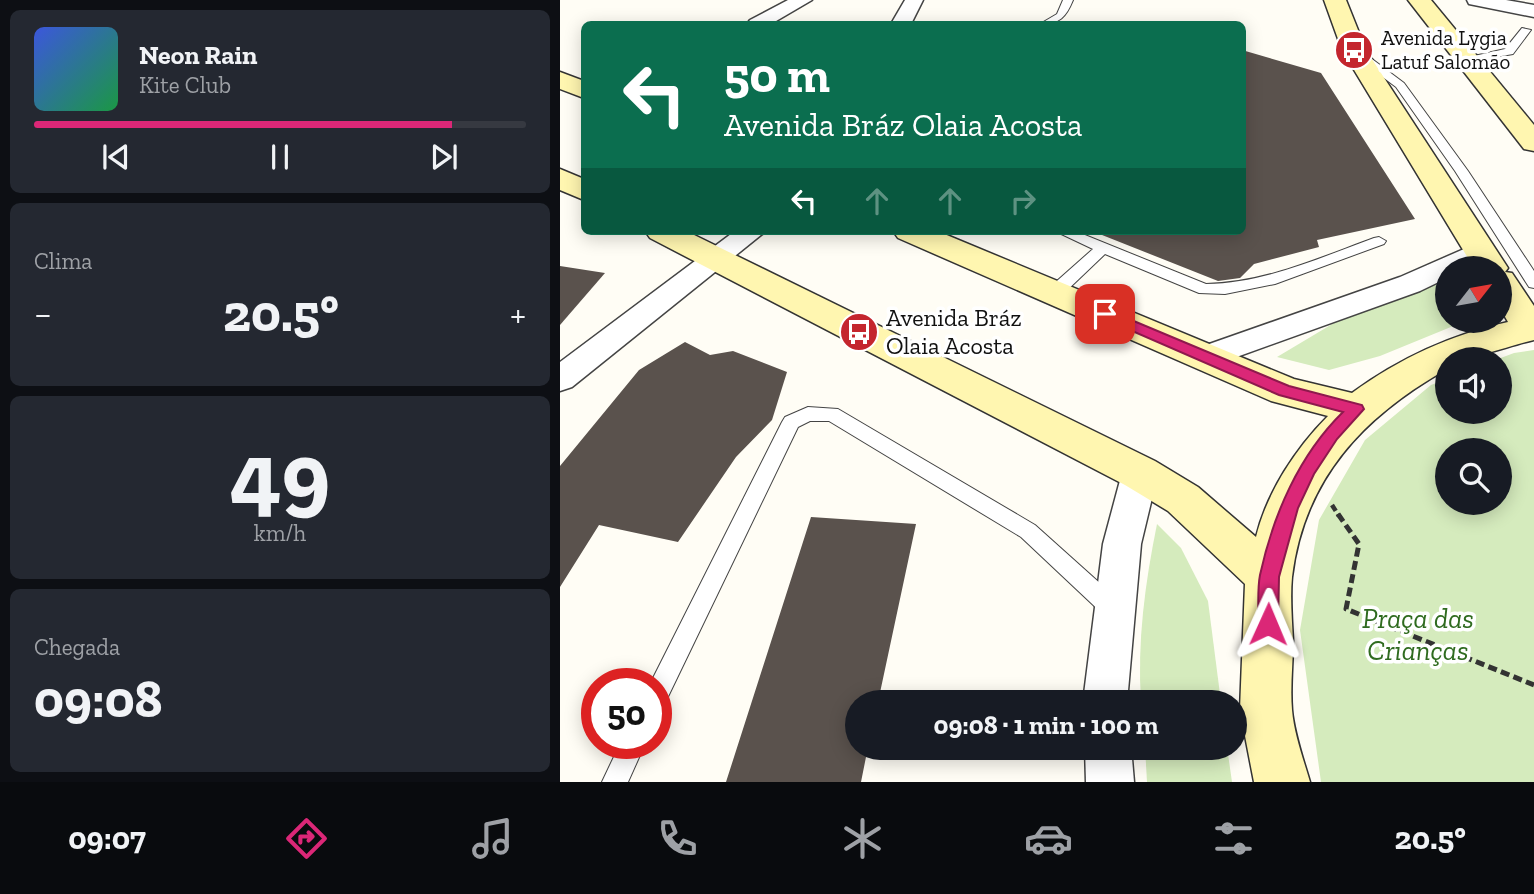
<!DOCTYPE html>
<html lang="pt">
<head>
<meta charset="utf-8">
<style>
	body { margin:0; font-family:"Zilla Slab",serif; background:#242831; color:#f1f3f6; height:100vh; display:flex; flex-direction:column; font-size:26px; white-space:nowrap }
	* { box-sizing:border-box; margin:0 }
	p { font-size:23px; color:#9ea1a6 }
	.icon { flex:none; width:38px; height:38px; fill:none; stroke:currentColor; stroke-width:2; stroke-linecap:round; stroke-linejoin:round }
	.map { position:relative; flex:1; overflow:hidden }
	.panel { display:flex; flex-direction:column; gap:10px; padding:10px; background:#0d0f14; width:560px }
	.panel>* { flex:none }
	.guide { position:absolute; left:21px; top:21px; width:665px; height:214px; border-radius:10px; box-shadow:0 4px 18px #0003; background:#0b6e4f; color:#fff; overflow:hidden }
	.needle { width:46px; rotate:59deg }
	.buttons { position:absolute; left:875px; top:256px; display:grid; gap:14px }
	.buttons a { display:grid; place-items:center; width:77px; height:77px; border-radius:50%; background:#171b24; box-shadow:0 4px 18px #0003; font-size:35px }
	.speed { position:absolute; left:21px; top:668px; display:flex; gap:14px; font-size:35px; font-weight:700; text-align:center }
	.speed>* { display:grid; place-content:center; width:91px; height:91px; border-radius:50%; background:#171b24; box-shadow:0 4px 18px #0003; line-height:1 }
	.speed .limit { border:10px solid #d22; background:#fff; color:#111 }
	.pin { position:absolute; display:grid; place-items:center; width:60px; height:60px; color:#fff; margin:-30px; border-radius:14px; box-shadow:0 4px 10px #0006 }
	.me { position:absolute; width:77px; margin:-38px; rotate:1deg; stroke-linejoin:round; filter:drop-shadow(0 0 5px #0008) }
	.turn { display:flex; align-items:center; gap:24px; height:147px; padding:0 28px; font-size:32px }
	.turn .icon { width:91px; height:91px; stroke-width:2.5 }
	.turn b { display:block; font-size:49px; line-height:60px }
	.lanes { display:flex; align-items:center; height:66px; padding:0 28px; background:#0003; justify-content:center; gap:35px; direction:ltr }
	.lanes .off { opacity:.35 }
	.big { font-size:52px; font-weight:700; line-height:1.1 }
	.panel .widget { flex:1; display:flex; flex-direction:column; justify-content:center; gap:10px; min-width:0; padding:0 24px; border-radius:10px; background:#242831 }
	.panel .dial { align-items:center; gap:0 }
	.dial b { font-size:91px; line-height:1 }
	.song { display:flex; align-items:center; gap:21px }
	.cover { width:84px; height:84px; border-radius:10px; background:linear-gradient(135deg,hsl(230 70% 55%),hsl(140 70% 35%)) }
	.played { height:7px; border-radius:4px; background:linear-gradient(90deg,#db2777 85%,#363941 85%) }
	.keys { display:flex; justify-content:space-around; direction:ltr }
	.heat { display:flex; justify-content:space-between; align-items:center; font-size:38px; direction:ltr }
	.trip { position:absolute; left:285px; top:690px; width:402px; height:70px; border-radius:35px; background:#171b24; box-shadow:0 4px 18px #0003; font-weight:700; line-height:70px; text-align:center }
	.menu { display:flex; height:112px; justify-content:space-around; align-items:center; background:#090b0e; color:#9ea1a6 }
	.menu .icon { width:49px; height:49px }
	.menu .current { color:#db2777 }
	.menu b { font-size:32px; color:#f1f3f6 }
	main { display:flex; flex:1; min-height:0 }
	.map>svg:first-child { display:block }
</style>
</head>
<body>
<main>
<section class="panel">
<div class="widget">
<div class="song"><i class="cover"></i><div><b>Neon Rain</b><p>Kite Club</p></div></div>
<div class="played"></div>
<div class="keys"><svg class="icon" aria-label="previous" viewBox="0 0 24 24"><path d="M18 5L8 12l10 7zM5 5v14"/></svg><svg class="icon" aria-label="pause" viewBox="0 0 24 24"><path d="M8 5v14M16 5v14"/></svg><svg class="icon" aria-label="next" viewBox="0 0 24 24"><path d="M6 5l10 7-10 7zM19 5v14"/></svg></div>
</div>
<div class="widget"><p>Clima</p>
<div class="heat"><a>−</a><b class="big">20.5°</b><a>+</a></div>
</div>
<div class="widget dial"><b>49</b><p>km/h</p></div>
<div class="widget"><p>Chegada</p><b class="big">09:08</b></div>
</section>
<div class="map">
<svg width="974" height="782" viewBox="0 0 974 782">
	<rect width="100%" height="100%" fill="#fffdf5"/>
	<g fill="#d5ebbd" fill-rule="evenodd">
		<polygon points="882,279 887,279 887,320 908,320 820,356 769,370 717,357 779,320"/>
		<path d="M974,350V782H761L740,630L759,520L805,440L871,385L887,379V411H940L938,359L954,353ZM887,450H940V502H887Z"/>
		<path d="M597,524L621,548L648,601L661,702H581C577,642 585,583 597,524Z"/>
		<polygon points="585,747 667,747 672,782 587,782"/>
	</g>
	<g fill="#5a524d">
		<polygon points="682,50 761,73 855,219 757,240 759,247 694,264 680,278 658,281 537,233 682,231"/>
		<polygon points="0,266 45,273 0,325"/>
		<polygon points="125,342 150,355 173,351 227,372 212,420 176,457 118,542 39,525 0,587 0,466 79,370"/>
		<polygon points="251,517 356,524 318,702 298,702 298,747 308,747 301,782 166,782"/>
	</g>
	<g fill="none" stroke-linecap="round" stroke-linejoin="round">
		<defs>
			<g id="service">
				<path d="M503,0H513C506,17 500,24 480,24L497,14Z"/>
				<polygon points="962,28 971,30 953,54 907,62 901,59 945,49"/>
				<polygon points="796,53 804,53 844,83 908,171 974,271 974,288 969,287 895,171 836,87 796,57"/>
				<path d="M495,231H515L646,284C705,283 759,258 814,238L819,237L826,241L824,244L715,284L665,294L639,293L545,254L501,296H489L487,292L489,288L533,249Z"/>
				<polygon points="248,407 278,409 475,525 562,603 565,610 562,617 554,620 546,617 461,537 269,421 250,421 238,427 104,705 96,708 96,684 90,684 222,422 225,417"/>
				<polygon points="60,744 85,744 68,782 42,782"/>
			</g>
			<g id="minor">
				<polygon points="228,0 252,0 211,24 187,24 190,20"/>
				<polygon points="345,0 363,0 351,24 331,24"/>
				<polygon points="907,0 946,0 974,5 974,17 909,4"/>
				<polygon points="175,231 206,231 12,387 0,391 0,362"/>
				<path d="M920,242L930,245L934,251C924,266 904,268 887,268V278L860,291L646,368L635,365L630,357L635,349L840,277Z"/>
				<polygon points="580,459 593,463 598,473 581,544 567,702 523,702 543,544 562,473 567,463"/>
				<polygon points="525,747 571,747 574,782 526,782"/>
			</g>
			<g id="secondary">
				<path d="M764,0H786L806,50L948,268L945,272L952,273L974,306V340C944,347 917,359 887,359V369C804,416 744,478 732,577C730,598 732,620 733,641C733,664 730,687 732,710C734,734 743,758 750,782H694L680,710L685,584L608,511L565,485L90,238L85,231H126L595,461L638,487L696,537C707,492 736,448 768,416L711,401L338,238L333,231H377L734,379L792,393C840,358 890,335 948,322L940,308V268H914L782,50Z"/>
				<polygon points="848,0 871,0 974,125 974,151 964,149"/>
				<polygon points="0,72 24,81 24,98 0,89"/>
				<polygon points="0,169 24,179 24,200 0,190"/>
			</g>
		</defs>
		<use href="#service" stroke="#444" stroke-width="2"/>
		<use href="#minor" stroke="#444" stroke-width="3"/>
		<use href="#secondary" stroke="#333" stroke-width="3"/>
		<polyline stroke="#333" stroke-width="4.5" stroke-dasharray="7 3.5" stroke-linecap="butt" points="772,505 779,516"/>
		<polyline stroke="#333" stroke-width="5" stroke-dasharray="9 4.5" stroke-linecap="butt" points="778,514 799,544 786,609 974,685"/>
		<use href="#service" fill="#fff" fill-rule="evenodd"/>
		<use href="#minor" fill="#fff" fill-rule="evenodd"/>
		<use href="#secondary" fill="#fff6b0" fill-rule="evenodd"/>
	</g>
	<path fill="#db2777" stroke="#8e194d" stroke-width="2" d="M545,309L729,386L802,405L804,409L777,439L754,474L738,508L719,577L718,624L715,630L708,633L701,630L698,624C699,608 697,590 700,575C713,515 739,455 783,412L719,395L540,317L538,314Z"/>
	<defs>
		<symbol id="bus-disc" viewBox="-11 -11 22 22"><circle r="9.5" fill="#c4262e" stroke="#fff"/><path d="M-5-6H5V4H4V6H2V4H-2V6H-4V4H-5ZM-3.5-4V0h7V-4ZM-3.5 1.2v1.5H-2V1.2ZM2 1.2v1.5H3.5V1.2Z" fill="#fff"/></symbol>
	</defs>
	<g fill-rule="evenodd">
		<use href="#bus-disc" x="772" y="28" width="44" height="44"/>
		<use href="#bus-disc" x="277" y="310" width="44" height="44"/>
	</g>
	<g text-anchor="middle" stroke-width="7" stroke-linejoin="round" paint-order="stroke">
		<g font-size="21" fill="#111" stroke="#fff" text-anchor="start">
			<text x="821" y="45">Avenida Lygia<tspan x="821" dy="24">Latuf Salomão</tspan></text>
		</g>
		<g font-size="24" fill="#111" stroke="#fff" text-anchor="start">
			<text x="326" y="326">Avenida Bráz<tspan x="326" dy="28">Olaia Acosta</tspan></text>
		</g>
		<g font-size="28" font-style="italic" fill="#2f6b1f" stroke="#fff">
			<text x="858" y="628">Praça das<tspan x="858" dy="32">Crianças</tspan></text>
		</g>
	</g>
</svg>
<div class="buttons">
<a><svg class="needle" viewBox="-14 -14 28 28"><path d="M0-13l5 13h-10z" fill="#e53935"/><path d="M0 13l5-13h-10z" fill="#9ea1a6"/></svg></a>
<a><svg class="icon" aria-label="sound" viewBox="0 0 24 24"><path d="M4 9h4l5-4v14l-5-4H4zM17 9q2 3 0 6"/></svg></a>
<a><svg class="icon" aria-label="search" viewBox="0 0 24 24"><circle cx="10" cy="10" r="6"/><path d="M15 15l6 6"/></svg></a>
</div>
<div class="speed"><div class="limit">50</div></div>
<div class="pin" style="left:545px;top:314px;background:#d93025"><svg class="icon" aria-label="arrive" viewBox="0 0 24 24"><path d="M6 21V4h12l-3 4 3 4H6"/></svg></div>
<svg class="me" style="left:708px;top:624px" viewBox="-20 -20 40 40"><path d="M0-17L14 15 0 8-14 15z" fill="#db2777" stroke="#fff" stroke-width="4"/></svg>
<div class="trip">09:08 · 1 min · 100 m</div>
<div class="guide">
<div class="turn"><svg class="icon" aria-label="left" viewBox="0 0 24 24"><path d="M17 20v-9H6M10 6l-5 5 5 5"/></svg><div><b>50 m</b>Avenida Bráz Olaia Acosta</div></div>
<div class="lanes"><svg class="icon" aria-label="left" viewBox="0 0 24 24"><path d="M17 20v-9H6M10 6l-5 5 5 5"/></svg><svg class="icon off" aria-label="ahead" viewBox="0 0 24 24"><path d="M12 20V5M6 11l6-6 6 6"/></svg><svg class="icon off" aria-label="ahead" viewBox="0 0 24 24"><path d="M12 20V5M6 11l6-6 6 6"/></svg><svg class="icon off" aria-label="right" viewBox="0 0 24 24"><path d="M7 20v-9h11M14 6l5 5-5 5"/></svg></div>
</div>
</div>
</main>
<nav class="menu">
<b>09:07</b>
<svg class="icon current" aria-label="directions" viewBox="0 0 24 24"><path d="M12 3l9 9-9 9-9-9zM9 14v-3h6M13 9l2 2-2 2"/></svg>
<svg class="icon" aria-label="music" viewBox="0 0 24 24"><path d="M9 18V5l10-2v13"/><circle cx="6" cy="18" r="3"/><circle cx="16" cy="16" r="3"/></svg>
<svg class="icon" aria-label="phone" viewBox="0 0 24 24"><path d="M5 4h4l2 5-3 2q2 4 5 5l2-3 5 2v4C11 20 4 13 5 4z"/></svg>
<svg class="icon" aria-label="climate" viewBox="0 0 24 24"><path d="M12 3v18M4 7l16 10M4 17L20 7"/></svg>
<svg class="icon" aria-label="car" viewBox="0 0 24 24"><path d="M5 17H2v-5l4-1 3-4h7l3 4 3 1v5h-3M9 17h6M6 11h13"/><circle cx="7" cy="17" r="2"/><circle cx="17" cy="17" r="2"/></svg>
<svg class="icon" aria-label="filters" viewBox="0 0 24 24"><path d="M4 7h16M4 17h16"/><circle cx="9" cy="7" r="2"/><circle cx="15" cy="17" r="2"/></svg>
<b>20.5°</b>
</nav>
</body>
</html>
